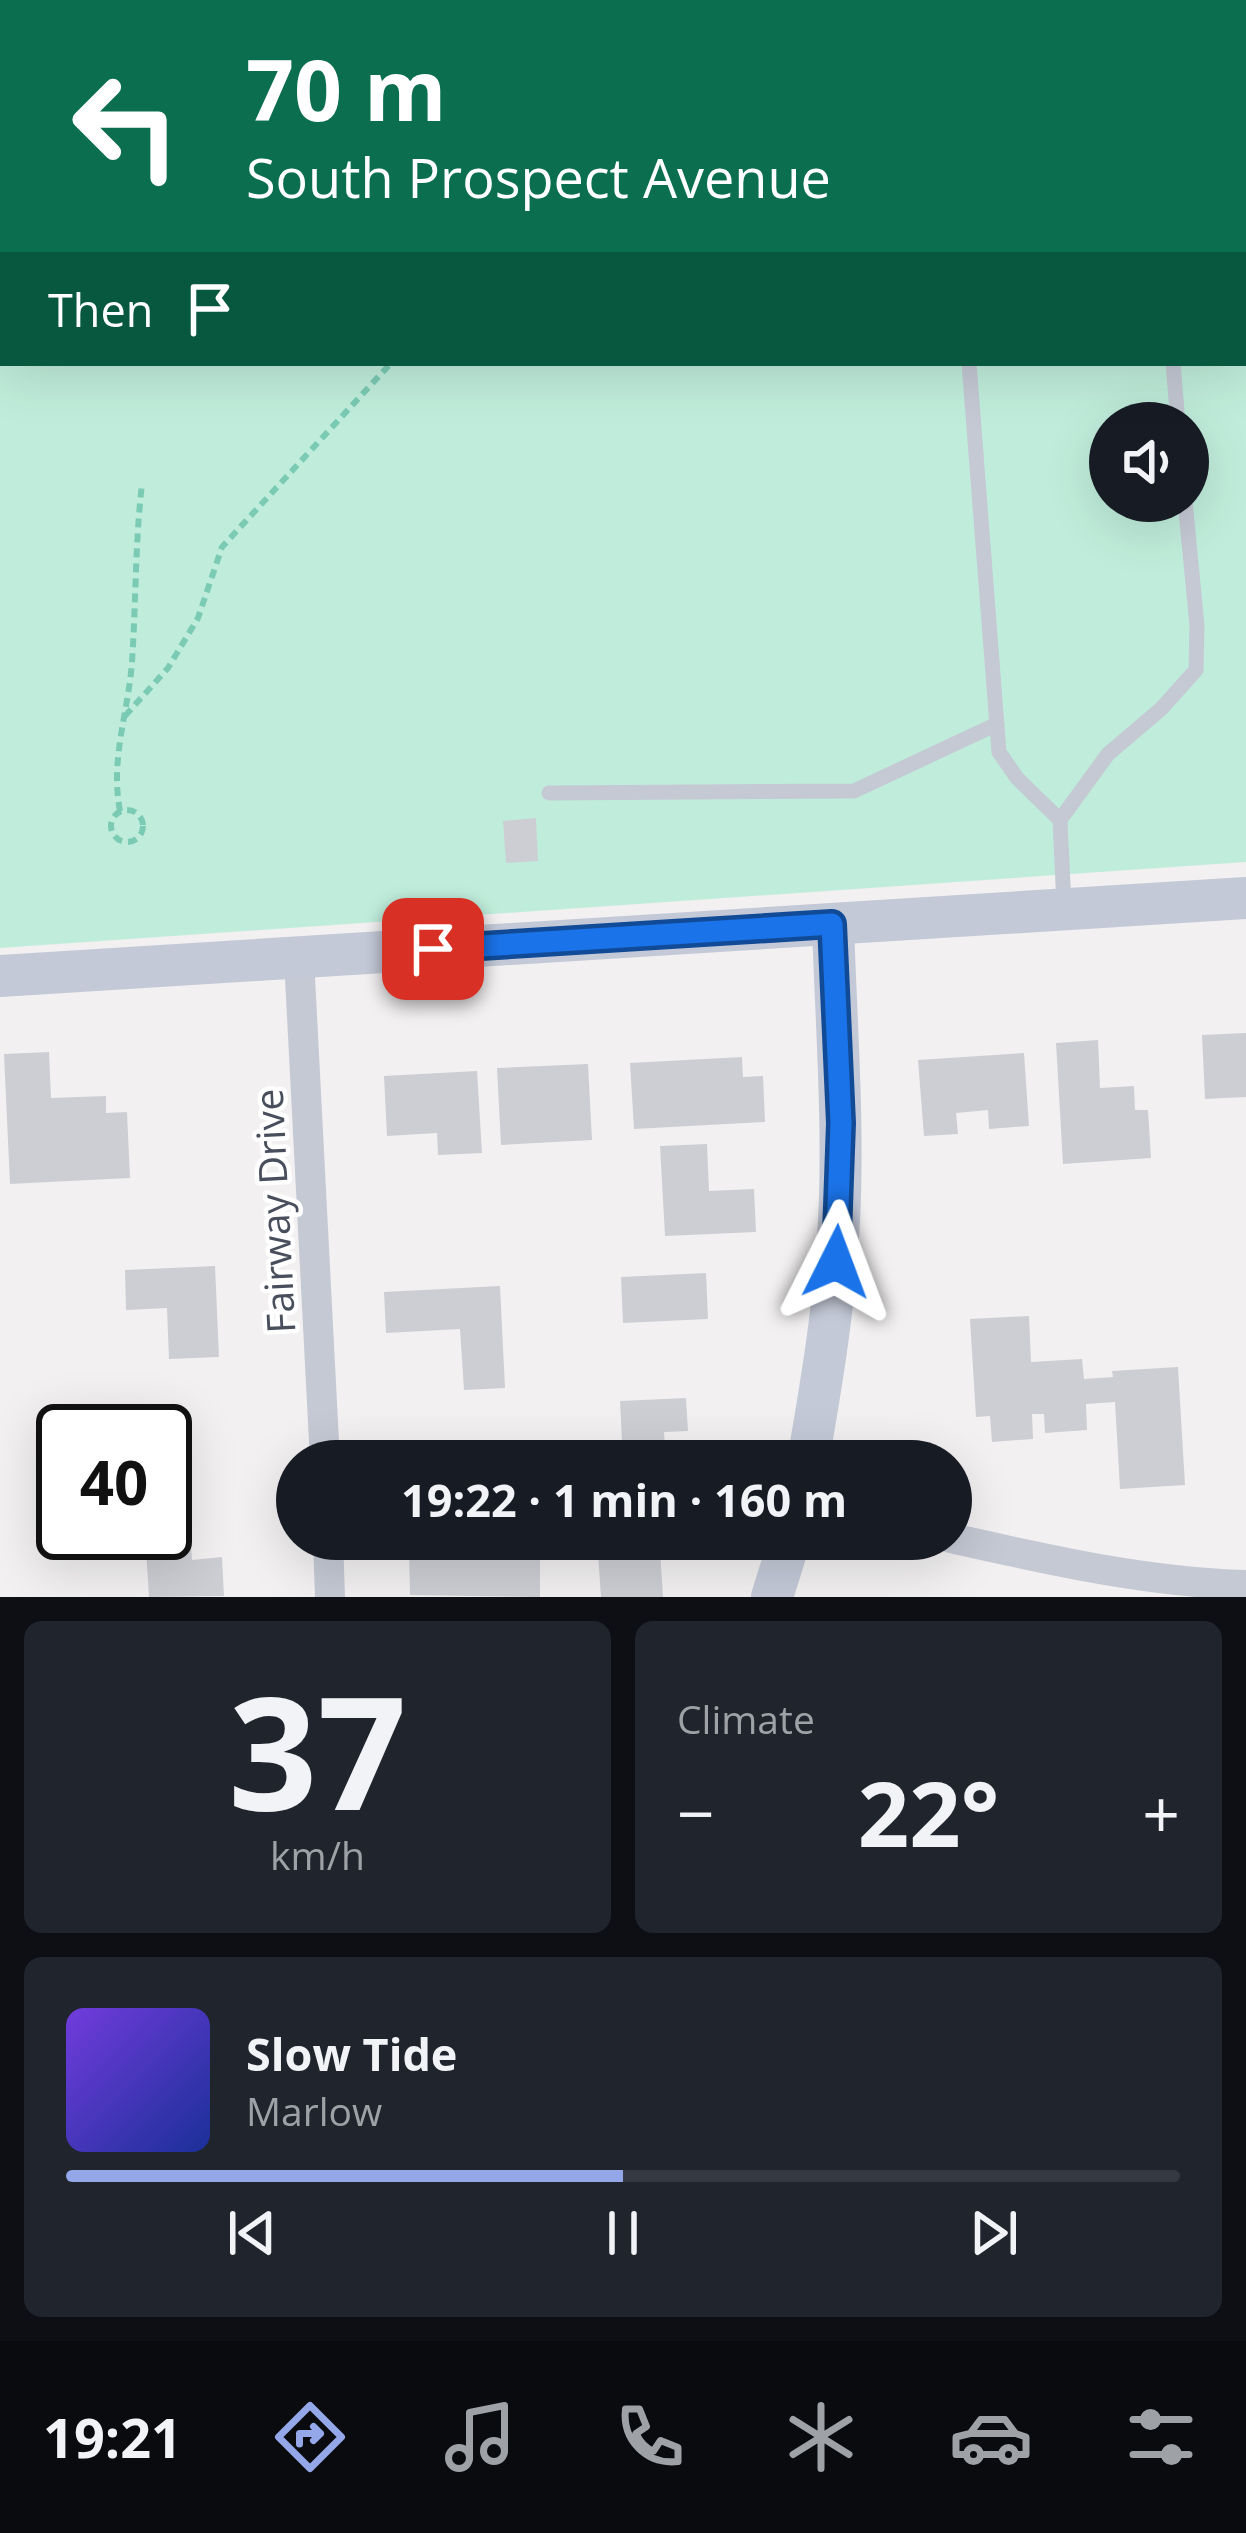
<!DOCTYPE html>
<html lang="en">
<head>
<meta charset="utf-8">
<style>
	body { margin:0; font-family:"Open Sans",sans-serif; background:#20242c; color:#f1f3f6; height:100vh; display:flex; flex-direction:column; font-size:45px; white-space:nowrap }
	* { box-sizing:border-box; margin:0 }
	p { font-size:39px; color:#9ea1a6 }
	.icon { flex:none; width:66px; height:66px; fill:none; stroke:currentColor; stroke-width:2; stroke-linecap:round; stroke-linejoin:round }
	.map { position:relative; height:1597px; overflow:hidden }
	.side { display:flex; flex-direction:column; gap:24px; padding:24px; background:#0d0f14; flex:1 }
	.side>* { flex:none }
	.banner { position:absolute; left:0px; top:0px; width:1248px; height:366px; box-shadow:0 12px 48px #0002; background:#0b6e4f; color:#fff; overflow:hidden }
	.tools { position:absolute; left:1089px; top:402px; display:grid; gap:24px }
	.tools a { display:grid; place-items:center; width:120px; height:120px; border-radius:50%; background:#171b24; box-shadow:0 12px 48px #0002; font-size:60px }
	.speed { position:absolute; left:36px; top:1404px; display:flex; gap:24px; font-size:60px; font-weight:700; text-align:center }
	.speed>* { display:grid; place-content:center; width:156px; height:156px; border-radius:50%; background:#171b24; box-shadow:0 12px 48px #0002; line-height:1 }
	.speed .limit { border:6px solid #111; border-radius:18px; background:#fff; color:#111 }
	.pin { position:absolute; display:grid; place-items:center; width:102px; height:102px; color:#fff; margin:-51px; border-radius:24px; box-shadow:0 6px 18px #0006 }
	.me { position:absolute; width:132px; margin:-66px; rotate:3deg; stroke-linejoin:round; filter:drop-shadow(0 0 9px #0008) }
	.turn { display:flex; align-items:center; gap:42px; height:252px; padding:0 48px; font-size:54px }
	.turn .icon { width:156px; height:156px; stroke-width:2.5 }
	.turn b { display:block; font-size:84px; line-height:102px }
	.then { display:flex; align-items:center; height:114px; padding:0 48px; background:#0003; gap:24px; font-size:45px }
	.big { font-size:90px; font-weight:700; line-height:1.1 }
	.side .card { flex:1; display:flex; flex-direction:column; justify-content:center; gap:18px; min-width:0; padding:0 42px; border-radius:18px; background:#20242c }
	.side .dial { align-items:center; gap:0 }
	.dial b { font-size:156px; line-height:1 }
	.song { display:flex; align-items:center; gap:36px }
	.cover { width:144px; height:144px; border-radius:18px; background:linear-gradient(135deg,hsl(260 70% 55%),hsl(230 70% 35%)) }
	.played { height:12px; border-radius:6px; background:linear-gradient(90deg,#94a7e9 50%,#363941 50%) }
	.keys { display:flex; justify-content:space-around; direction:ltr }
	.heat { display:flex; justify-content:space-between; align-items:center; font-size:66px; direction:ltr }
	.side .tiles { flex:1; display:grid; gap:24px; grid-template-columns:1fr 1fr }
	.card:last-child { grid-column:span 2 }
	.trip { position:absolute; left:276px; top:1440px; width:696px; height:120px; border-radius:60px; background:#171b24; box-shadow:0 12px 48px #0002; font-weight:700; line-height:120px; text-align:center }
	.tab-bar { display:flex; height:192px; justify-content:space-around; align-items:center; background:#090b0e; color:#9ea1a6 }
	.tab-bar .icon { width:84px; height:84px }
	.tab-bar .selected { color:#94a7e9 }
	.tab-bar b { font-size:54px; color:#f1f3f6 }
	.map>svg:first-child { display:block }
</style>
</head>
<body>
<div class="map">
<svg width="1246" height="1597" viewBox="0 0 1246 1597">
	<rect width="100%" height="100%" fill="#f2f0f0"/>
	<path fill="#c0eddb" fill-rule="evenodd" d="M0,0H1246V862L0,948ZM3,3H1245V363H3ZM1110,423H1188V501H1110Z"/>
	<g fill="#cdced4">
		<polygon points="536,818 538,861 506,863 503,821"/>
		<polygon points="1246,1033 1246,1097 1205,1099 1202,1035"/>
		<polygon points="1098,1040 1100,1088 1134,1086 1135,1110 1148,1110 1151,1158 1063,1164 1056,1043"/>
		<polygon points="49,1052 51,1098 106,1096 106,1113 127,1112 130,1178 10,1184 4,1054"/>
		<polygon points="1024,1053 1029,1126 989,1129 988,1110 956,1113 958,1134 924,1136 918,1060"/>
		<polygon points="742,1057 743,1077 763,1076 765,1122 634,1129 630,1063"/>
		<polygon points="588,1064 592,1140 501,1145 497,1068"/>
		<polygon points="477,1071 482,1153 438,1155 437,1133 387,1136 384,1076"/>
		<polygon points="707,1144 709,1191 754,1189 756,1232 665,1236 660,1146"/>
		<polygon points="215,1266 219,1357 169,1359 167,1308 126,1310 125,1270"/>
		<polygon points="706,1273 708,1319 623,1323 621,1277"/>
		<polygon points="500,1286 505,1388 464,1390 460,1329 386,1333 384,1292"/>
		<polygon points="1029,1316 1031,1362 1082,1359 1084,1379 1113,1377 1112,1371 1178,1367 1185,1485 1120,1489 1115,1402 1086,1404 1087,1430 1045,1433 1044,1414 1032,1414 1033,1439 992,1442 990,1416 976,1417 970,1319"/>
		<polygon points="686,1398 688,1431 664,1432 666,1461 623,1461 620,1401"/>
		<polygon points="189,1512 192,1560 222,1557 224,1596 149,1597 145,1533 165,1533 165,1513"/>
		<polygon points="540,1547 540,1597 410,1595 409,1548"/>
		<polygon points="660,1550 663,1597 601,1597 598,1554"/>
	</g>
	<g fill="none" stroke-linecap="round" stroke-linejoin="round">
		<g stroke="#7acab4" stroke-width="6" stroke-dasharray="9 6" stroke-linecap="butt">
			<polyline points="573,3 574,0"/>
			<polyline points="125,716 168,668 198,618 222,547 391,363"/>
			<circle cx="127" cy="826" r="16"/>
			<path d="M120,811C110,759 128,714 132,662C136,603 135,544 142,484"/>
		</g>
		<g stroke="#c4c9d4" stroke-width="15">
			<polyline points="847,0 848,3"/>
			<polyline points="885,0 889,3"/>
			<polyline points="1073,0 1077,3"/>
			<polyline points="931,3 933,0"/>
			<polyline points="969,363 999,752 1017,778 1060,820"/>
			<polyline points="1173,363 1178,423"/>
			<polyline points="549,793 854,791 997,724"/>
			<polyline points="1064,906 1060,820 1108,754 1161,709 1196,670 1197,625 1185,501"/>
		</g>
		<g stroke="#c4c9d4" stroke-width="30">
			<polyline points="299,958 325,1461"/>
			<path d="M951,1538C1049,1560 1146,1582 1246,1585"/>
			<polyline points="328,1539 330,1597"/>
		</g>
		<g stroke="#c3c9d7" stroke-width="42">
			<polyline points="0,976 1246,898"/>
			<path d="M808,1461C822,1381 835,1302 839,1221C844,1122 836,1023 833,924"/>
			<polyline points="772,1597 790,1539"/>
		</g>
	</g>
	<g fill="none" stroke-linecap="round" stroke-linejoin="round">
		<defs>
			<polyline id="route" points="433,949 832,924 841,1123 836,1262"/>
		</defs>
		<use href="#route" stroke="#114b97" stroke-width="30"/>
		<use href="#route" stroke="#1a73e8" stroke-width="21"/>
	</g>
	<g text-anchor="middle" stroke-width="9" stroke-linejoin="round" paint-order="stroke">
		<g font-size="39" fill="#484e5c" stroke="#fff">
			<text transform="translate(275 1211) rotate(-93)" y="14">Fairway Drive</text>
		</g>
	</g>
</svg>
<div class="tools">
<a><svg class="icon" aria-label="sound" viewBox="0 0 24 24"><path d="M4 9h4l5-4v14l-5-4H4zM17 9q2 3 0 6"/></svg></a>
</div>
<div class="speed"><div class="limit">40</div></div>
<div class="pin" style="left:433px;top:949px;background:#d93025"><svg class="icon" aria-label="arrive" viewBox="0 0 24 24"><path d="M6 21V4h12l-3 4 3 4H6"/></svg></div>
<svg class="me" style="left:836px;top:1262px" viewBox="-20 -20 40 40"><path d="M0-17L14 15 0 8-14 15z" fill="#1a73e8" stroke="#fff" stroke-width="4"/></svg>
<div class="trip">19:22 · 1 min · 160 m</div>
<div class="banner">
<div class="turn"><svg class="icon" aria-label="left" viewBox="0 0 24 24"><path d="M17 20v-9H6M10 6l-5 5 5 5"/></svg><div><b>70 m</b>South Prospect Avenue</div></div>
<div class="then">Then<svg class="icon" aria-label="arrive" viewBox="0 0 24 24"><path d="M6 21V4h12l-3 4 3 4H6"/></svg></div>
</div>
</div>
<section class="side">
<div class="tiles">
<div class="card dial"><b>37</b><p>km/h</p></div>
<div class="card"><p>Climate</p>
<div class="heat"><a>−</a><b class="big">22°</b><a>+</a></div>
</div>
<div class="card">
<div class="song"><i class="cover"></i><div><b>Slow Tide</b><p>Marlow</p></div></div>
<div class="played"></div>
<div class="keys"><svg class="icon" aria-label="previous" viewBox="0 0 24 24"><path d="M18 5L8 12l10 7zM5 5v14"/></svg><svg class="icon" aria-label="pause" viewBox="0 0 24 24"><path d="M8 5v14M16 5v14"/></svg><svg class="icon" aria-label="next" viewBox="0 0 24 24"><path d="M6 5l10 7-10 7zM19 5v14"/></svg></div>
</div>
</div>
</section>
<nav class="tab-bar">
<b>19:21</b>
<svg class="icon selected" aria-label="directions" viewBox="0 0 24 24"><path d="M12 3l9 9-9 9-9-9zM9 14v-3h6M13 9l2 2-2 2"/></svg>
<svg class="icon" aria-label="music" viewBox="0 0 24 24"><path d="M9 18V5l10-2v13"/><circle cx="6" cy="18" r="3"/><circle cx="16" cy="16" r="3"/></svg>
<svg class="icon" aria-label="phone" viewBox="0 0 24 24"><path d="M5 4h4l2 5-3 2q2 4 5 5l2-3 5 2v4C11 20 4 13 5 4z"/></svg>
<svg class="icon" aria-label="climate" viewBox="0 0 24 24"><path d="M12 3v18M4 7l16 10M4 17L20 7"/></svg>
<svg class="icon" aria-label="car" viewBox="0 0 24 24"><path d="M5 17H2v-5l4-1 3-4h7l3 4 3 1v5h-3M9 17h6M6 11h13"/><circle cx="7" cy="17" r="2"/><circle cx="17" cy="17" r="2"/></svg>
<svg class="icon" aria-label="filters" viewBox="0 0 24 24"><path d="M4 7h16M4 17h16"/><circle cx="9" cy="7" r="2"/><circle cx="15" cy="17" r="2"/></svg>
</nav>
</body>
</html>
